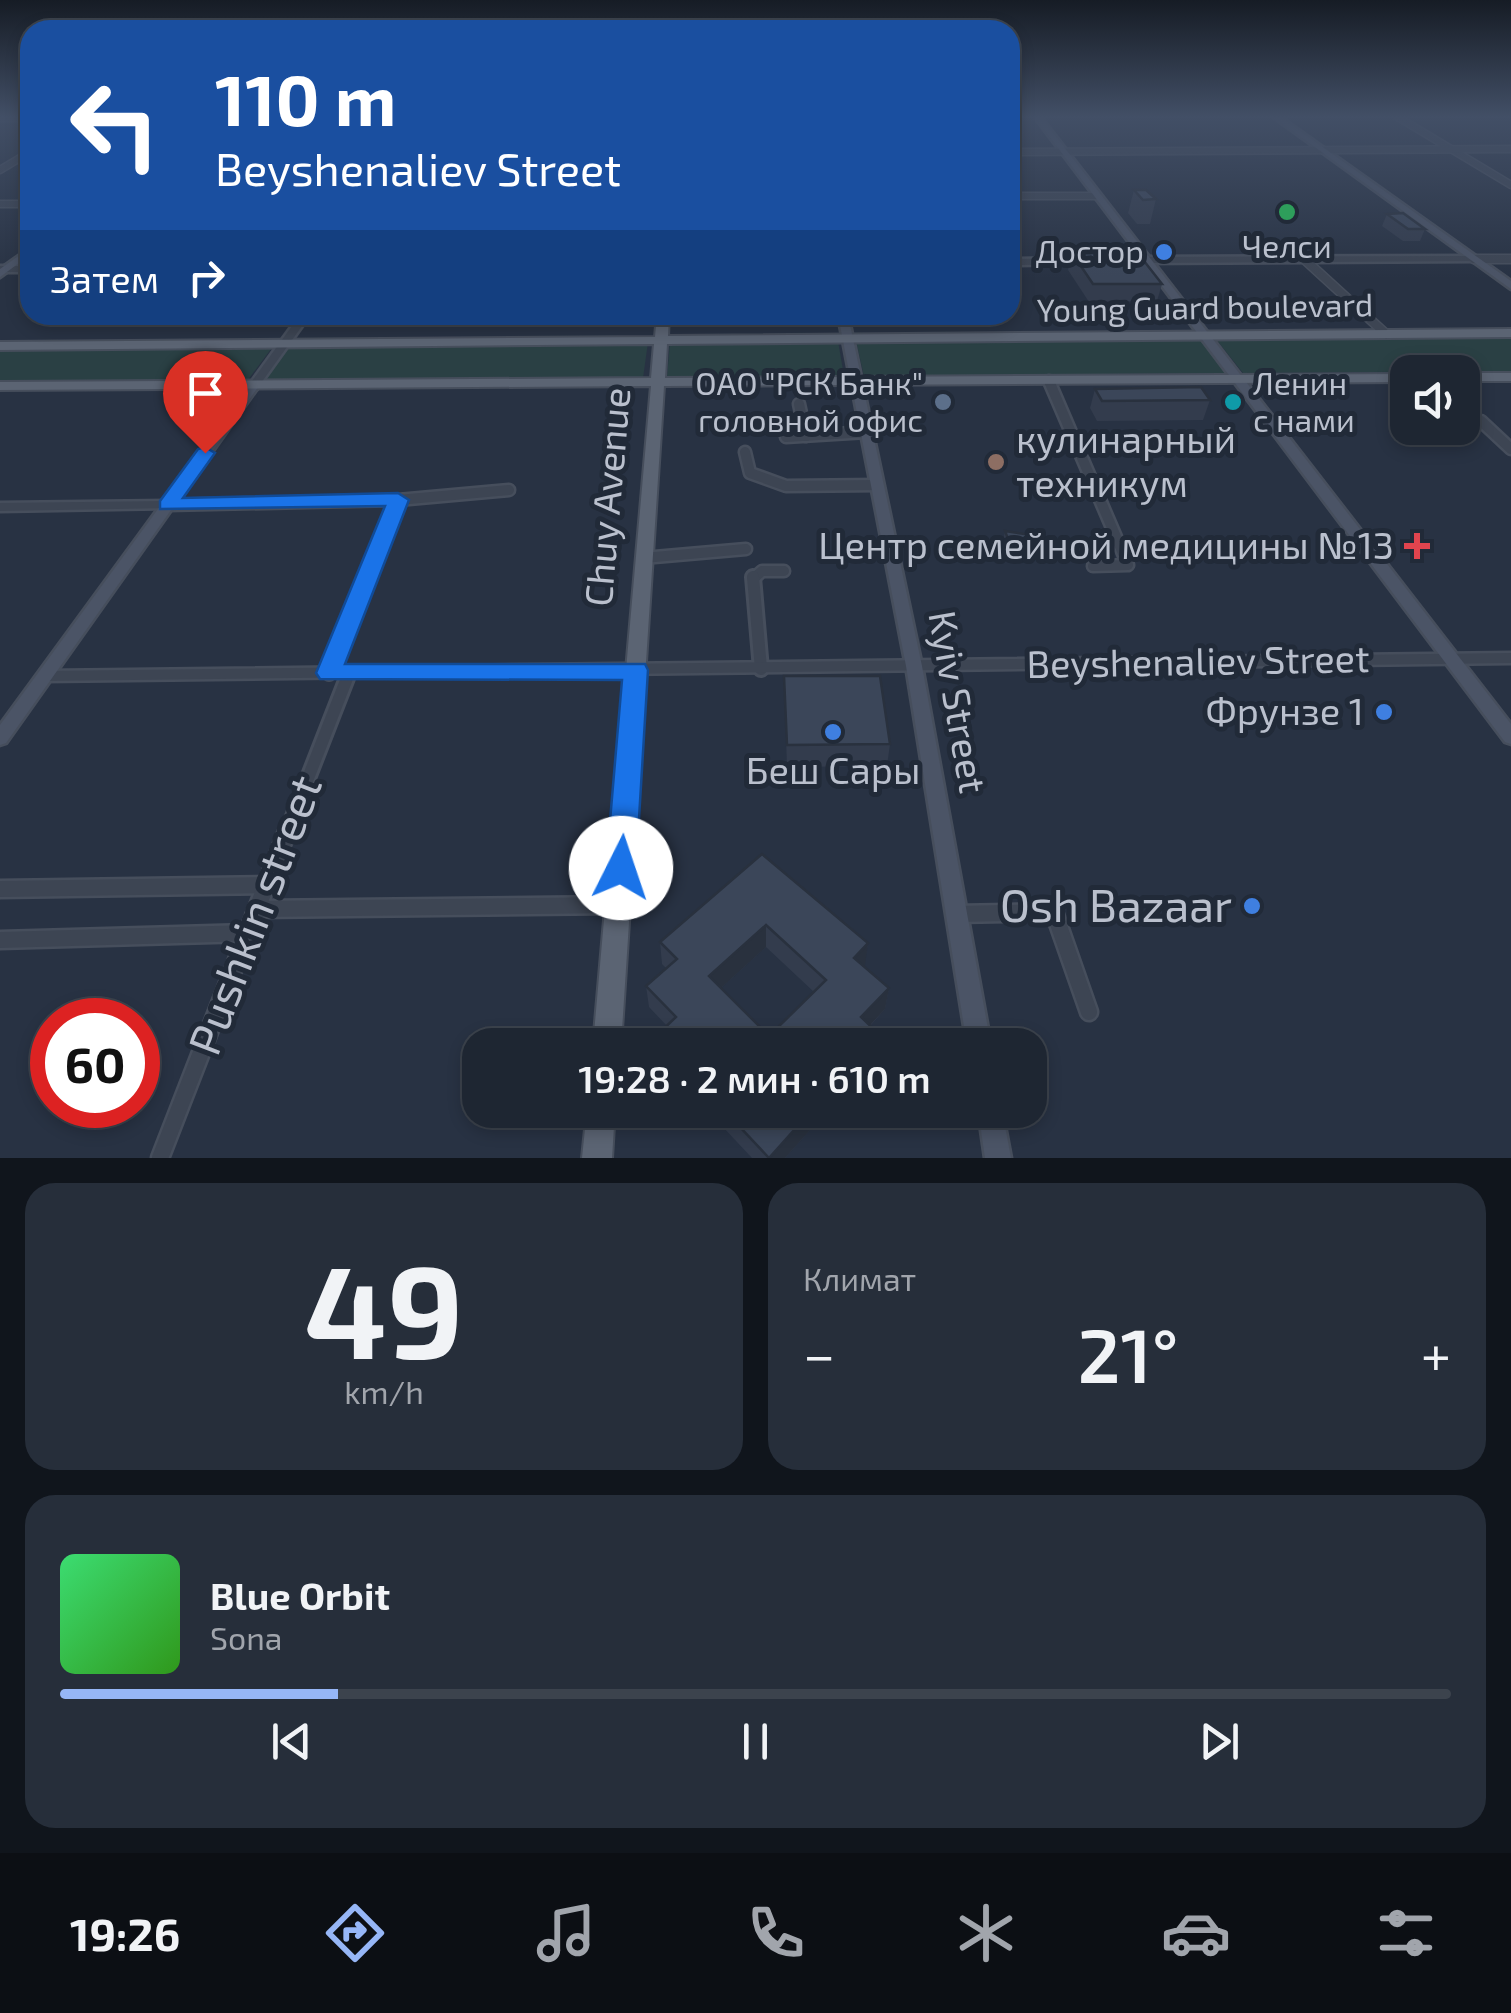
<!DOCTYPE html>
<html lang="ru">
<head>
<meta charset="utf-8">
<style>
	body { margin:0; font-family:"Exo 2",sans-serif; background:#262e3a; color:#f1f3f6; height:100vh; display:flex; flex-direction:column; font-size:38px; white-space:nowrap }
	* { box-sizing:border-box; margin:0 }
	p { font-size:32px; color:#a1a5ac }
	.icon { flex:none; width:55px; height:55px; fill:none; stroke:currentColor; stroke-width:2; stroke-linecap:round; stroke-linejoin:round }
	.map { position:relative; height:1158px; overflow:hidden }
	.sheet { display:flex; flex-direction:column; gap:25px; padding:25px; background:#10151c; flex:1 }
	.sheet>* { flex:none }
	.guide { position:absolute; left:20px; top:20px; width:1000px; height:305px; border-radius:30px; box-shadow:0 5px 15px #0003,0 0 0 2px #3c434d; background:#1a4fa0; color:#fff; overflow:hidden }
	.buttons { position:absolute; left:1390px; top:355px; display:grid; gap:20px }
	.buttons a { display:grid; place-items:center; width:90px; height:90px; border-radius:20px; background:#1e2632; box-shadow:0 5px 15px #0003,0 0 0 2px #3c434d; font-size:50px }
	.speed { position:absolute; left:30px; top:998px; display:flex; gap:20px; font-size:50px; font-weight:700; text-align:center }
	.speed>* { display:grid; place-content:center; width:130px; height:130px; border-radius:50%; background:#1e2632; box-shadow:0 5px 15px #0003,0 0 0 2px #3c434d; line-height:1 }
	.speed .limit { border:15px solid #d22; background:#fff; color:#111 }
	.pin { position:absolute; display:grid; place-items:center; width:85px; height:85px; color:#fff; margin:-102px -42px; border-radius:50% 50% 50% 0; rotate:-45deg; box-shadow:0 0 10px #0007 }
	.pin .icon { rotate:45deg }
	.me { position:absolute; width:110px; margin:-55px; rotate:4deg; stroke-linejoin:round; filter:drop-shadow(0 0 8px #0008) }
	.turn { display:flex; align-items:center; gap:35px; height:210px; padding:0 30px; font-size:45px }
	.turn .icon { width:130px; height:130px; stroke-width:2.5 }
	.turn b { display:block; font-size:70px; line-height:85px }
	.then { display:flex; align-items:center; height:95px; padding:0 30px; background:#0003; gap:20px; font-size:38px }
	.big { font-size:75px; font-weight:600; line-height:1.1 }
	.sheet .widget { flex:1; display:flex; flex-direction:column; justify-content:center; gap:15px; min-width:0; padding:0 35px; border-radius:30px; background:#262e3a }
	.sheet .dial { align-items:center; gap:0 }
	.dial b { font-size:130px; line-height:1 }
	.song { display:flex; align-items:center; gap:30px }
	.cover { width:120px; height:120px; border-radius:15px; background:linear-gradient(135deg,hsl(140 70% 55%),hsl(110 70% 35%)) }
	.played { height:10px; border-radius:5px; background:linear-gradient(90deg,#96b6f6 20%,#3c434d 20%) }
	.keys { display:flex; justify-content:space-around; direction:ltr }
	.heat { display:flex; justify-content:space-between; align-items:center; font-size:55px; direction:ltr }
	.sheet .tiles { flex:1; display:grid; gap:25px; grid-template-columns:1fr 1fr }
	.widget:last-child { grid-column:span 2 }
	.trip { position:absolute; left:462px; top:1028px; width:585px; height:100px; border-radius:30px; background:#1e2632; box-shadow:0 5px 15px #0003,0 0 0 2px #3c434d; font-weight:600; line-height:100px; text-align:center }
	.tab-bar { display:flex; height:160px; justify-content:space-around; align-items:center; background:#0c0f14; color:#a1a5ac }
	.tab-bar .icon { width:70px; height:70px }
	.tab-bar .current { color:#96b6f6 }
	.tab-bar b { font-size:45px; color:#f1f3f6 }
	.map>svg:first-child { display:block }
</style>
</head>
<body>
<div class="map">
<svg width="1511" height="1158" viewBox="0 0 1511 1158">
	<rect width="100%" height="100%" fill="#283243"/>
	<g fill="#2a4044">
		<polygon points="1511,336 1511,371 1243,373 1215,338"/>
		<polygon points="1200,338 1226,373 864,376 856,341"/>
		<polygon points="838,341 844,376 667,378 670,342"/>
		<polygon points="648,342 643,378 264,381 289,345"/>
		<polygon points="274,345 247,381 0,383 0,348"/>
	</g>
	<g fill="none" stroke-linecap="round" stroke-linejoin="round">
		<defs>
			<g id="minor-far4">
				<polyline points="1396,116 1511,185"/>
				<polyline points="0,118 30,118"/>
				<polyline points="1010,152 1511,149"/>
				<polyline points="0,170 30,152"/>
				<polyline points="1010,196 1098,196"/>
				<polyline points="0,204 30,204"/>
			</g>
			<g id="minor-far3">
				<polyline points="1304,259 1386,334"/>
				<polyline points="1474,259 1511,259"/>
				<polyline points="1048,380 1050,384"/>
			</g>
			<g id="minor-far2">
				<polyline points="1049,381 1128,565 1093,566"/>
				<polyline points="799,404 806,436"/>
				<polyline points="1481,421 1511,449"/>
				<polyline points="786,437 867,432"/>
				<polyline points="745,452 750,473 786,486 878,485"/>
				<polyline points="168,505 398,500 509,490"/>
				<polyline points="643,558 746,549"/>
				<polyline points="366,579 398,500"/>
				<polyline points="753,579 762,571 784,571"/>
			</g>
			<g id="minor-far1">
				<polyline points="753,577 761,669"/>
				<polyline points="329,673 367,577"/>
				<polyline points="287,832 349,673"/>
			</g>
			<g id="minor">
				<polyline points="0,889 267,885"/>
				<polyline points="257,909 618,905"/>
				<polyline points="956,914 1054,912 1089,1012"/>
				<polyline points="0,940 249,933"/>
				<polyline points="160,1158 288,829"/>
			</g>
			<g id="tertiary">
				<polygon points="1474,256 1477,257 1477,261 1135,263 1131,260 1135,257"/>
				<polygon points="1010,259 1088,258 1092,261 1088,264 1010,265"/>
				<rect x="0" y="266" width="30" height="6"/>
				<polygon points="300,315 310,315 256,390 248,390 247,388"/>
				<polygon points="168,501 172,502 174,505 172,508 0,511 0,503"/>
				<polygon points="1511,653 1511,663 45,681 40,680 37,676 40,672 45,671"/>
			</g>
			<g id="secondary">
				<polygon points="1034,116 1040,116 1511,724 1511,744 1505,742"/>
				<polygon points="1272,116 1279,116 1511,281 1511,289"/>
				<polygon points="30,248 30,255 0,277 0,269"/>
				<polygon points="838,315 848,315 922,666 991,1045 967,1045 906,666"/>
				<polygon points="252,385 258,388 256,390 6,743 0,745 0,725 248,386"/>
				<polygon points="978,1110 1002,1110 1011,1158 985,1158"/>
			</g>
			<g id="primary">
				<polygon points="657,315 669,315 668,336 1511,329 1511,337 667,344 665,378 1408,374 1408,382 664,386 621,1045 593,1045 651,386 0,390 0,382 651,378 654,344 0,350 0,342 655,337"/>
				<rect x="1462" y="373" width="49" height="8"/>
				<polygon points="587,1110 615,1110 612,1158 582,1158"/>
			</g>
		</defs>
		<use href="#minor-far4" stroke="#464e5c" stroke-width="9"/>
		<use href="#minor-far3" stroke="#464e5c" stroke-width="11"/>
		<use href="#minor-far2" stroke="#464e5c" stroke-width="15"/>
		<use href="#minor-far1" stroke="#464e5c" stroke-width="18"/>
		<use href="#minor" stroke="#464e5c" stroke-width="21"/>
		<use href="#tertiary" stroke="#464e5c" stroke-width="5"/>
		<use href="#secondary" stroke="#464e5c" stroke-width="5"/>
		<use href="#primary" stroke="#464e5c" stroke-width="4"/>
		<use href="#minor-far4" stroke="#3d4553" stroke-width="6"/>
		<use href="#minor-far3" stroke="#3d4553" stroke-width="8"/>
		<use href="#minor-far2" stroke="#3d4553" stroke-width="10"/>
		<use href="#minor-far1" stroke="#3d4553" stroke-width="12"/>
		<use href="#minor" stroke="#3d4553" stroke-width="16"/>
		<use href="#tertiary" fill="#3d4553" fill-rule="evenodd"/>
		<use href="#secondary" fill="#4b5466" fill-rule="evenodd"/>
		<use href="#primary" fill="#5b6473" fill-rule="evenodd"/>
	</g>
	<g fill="#333c4d" fill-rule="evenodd">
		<polygon points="1134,190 1156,199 1150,224 1137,224 1128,213"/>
		<polygon points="1387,214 1425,229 1420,241 1403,241 1382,226"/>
		<polygon points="1072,253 1162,284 1157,301 1089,302 1068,270"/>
		<polygon points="1095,389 1210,400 1203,420 1097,421 1090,408"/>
		<polygon points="1005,531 1035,546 1033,557 1008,557 1003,542"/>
		<polygon points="784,676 890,744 887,766 787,767"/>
		<path d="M762,854L868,943L864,966L889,988L885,1009L870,1026L879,1045H657L655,1037L667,1026L649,1007L646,986L666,968L662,964L660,942ZM766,947L814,992L769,1036L721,988Z"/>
		<polygon points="707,1110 828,1110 785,1158 752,1158"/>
	</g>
	<g fill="#29313e">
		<polygon points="766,925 766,947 710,998 709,976"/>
		<polygon points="868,943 865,965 851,979 854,958"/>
		<polygon points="889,988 885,1009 858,1038 861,1017"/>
		<polygon points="812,1110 828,1110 785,1158 769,1158"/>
	</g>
	<g fill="#3b4659" stroke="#29313e" stroke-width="2.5" fill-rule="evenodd">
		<polygon points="1134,190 1146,190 1156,199 1143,200"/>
		<polygon points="1403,213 1425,229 1408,229 1387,214"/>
		<polygon points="1137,252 1162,284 1093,284 1072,253"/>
		<polygon points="1201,387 1210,400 1102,401 1095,389"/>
		<polygon points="1005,531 1031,535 1035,546 1011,547"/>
		<polygon points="784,676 880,676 890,744 787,745"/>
		<path d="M762,854L868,943L854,958L889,988L861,1017L880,1035L872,1045H663L655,1037L676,1017L646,986L677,959L660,942ZM766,925L826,980L769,1036L709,976Z"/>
		<polygon points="724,1110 812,1110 769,1158"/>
	</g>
	<linearGradient id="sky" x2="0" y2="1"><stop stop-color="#161c25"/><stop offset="0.42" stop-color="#424f66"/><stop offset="1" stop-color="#424f66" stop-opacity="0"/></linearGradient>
	<rect width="1511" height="278" fill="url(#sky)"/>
	<polygon fill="#1a73e8" stroke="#114b97" stroke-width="2.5" points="205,447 215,453 183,498 398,493 409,500 345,664 645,664 648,670 636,868 632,878 621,882 610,878 606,868 622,680 320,679 316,673 385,506 160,509 160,501 198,449"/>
	<circle fill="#2e9e5b" stroke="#212a38" stroke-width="4" cx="1287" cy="212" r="10"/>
	<g fill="#3f7fe0" stroke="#212a38" stroke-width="4">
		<circle cx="1164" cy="252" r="10"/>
		<circle cx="1384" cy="712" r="10"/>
		<circle cx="833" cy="732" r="10"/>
		<circle cx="1252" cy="906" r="10"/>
	</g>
	<circle fill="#5c6f8a" stroke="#212a38" stroke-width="4" cx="943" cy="402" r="10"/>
	<circle fill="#0f9aa8" stroke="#212a38" stroke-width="4" cx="1233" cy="402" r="10"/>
	<circle fill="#8d6e63" stroke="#212a38" stroke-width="4" cx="996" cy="462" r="10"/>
	<path fill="#e0444e" stroke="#212a38" stroke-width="4" d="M1412 531h10v10h10v10h-10v10h-10v-10h-10v-10h10z"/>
	<g text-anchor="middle" stroke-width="10" stroke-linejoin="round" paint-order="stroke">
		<g font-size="32" fill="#bac0cd" stroke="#212a38" text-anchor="end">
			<text x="1287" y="258" text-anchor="middle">Челси</text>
			<text x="1144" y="263">Достор</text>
			<text x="923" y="395">ОАО "РСК Банк"<tspan x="923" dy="37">головной офис</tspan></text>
			<text x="1253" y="395" text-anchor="start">Ленин<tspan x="1253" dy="37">с нами</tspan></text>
		</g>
		<g font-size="32" fill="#bac0cd" stroke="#212a38">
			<text transform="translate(1205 308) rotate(-1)" y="11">Young Guard boulevard</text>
		</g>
		<g font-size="38" fill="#bac0cd" stroke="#212a38" text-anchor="end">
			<text x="1016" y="453" text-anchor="start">кулинарный<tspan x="1016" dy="44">техникум</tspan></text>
			<text x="1394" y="559">Центр семейной медицины №13</text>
			<text x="1364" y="725">Фрунзе 1</text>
			<text x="833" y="784" text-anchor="middle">Беш Сары</text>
		</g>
		<g font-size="38" fill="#bac0cd" stroke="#212a38">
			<text transform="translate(608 497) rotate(-85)" y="13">Chuy Avenue</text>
			<text transform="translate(1198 662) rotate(-1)" y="13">Beyshenaliev Street</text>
			<text transform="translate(957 702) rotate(80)" y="13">Kyiv Street</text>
		</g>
		<g font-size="45" fill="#bac0cd" stroke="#212a38" text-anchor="end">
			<text x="1232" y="922">Osh Bazaar</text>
		</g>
		<g font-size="45" fill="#bac0cd" stroke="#212a38">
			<text transform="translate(255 915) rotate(-69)" y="16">Pushkin street</text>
		</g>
	</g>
</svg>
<div class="buttons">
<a><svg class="icon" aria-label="sound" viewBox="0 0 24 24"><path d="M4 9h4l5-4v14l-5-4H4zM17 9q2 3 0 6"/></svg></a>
</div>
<div class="speed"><div class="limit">60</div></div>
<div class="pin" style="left:205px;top:453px;background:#d93025"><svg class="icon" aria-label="arrive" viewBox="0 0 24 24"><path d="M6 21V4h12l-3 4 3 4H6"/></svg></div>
<svg class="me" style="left:621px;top:868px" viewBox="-20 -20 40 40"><circle r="19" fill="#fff"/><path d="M0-13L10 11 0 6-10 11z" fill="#1a73e8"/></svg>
<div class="trip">19:28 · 2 мин · 610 m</div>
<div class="guide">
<div class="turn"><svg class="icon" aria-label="left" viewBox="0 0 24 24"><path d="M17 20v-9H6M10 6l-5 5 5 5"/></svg><div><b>110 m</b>Beyshenaliev Street</div></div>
<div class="then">Затем<svg class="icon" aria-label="right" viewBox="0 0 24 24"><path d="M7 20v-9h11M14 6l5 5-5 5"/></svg></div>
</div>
</div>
<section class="sheet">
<div class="tiles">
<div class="widget dial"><b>49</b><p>km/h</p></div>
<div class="widget"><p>Климат</p>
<div class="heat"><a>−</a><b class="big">21°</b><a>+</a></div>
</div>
<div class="widget">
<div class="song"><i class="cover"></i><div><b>Blue Orbit</b><p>Sona</p></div></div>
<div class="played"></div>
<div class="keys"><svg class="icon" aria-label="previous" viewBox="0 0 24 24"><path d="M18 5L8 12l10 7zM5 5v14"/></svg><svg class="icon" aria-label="pause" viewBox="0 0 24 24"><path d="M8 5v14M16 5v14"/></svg><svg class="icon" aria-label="next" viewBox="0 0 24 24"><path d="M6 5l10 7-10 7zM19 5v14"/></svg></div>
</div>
</div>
</section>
<nav class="tab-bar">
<b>19:26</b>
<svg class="icon current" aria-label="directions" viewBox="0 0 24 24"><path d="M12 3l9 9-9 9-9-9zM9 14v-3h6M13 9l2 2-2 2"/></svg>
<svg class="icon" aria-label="music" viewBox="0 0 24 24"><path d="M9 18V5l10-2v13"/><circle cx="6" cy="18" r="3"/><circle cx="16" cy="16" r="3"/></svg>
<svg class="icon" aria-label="phone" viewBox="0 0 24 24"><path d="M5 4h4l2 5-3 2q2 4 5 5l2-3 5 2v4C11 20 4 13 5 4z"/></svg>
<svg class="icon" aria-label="climate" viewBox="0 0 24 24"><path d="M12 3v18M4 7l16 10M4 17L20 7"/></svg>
<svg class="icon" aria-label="car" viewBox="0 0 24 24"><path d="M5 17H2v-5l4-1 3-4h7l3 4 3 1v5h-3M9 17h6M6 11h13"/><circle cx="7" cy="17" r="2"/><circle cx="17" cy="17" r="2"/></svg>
<svg class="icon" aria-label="filters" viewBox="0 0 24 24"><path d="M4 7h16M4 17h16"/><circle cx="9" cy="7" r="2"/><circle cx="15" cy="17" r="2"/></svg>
</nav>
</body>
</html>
